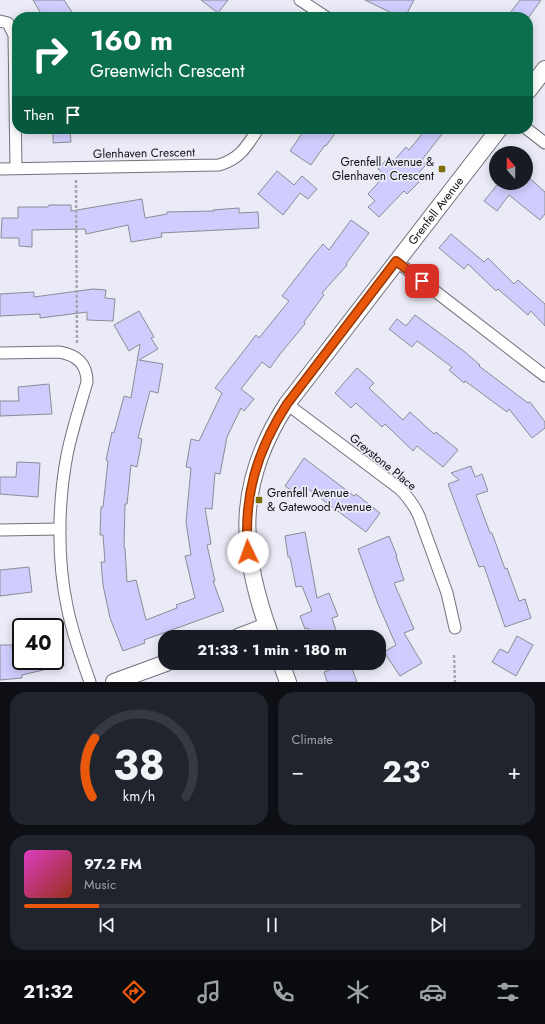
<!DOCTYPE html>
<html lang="en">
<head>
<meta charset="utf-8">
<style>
	body { margin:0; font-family:Jost,sans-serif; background:#20242c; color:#f1f3f6; height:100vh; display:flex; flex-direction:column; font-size:15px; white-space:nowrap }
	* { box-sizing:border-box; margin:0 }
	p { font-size:13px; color:#9ea1a6 }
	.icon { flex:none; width:22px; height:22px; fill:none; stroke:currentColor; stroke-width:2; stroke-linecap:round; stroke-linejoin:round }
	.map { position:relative; height:682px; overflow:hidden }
	.panel { display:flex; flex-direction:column; gap:10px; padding:10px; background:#0d0f14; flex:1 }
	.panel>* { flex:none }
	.guide { position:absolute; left:12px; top:12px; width:521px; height:122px; border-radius:16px; box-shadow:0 2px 10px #0003; background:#0b6e4f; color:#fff; overflow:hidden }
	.needle { width:26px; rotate:340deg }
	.controls { position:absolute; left:489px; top:146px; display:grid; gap:8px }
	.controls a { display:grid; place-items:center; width:44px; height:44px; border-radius:50%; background:#171b24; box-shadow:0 2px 10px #0003; font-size:20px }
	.speed { position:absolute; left:12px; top:618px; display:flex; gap:8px; font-size:20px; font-weight:700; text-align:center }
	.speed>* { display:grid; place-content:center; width:52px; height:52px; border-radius:50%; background:#171b24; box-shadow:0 2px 10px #0003; line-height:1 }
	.speed .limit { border:2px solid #111; border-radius:6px; background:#fff; color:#111 }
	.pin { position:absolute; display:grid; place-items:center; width:34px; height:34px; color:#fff; margin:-17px; border-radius:8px; box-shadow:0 2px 6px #0006 }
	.me { position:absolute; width:44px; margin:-22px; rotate:357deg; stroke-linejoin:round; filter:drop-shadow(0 0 3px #0008) }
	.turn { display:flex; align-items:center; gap:14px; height:84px; padding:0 12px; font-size:18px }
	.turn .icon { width:52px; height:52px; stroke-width:2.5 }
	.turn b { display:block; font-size:28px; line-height:34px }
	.then { display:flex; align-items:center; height:38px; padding:0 12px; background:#0003; gap:8px; font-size:15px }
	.big { font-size:30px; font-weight:700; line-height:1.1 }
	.panel .tile { flex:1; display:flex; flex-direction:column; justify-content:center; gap:6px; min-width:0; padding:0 14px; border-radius:16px; background:#20242c }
	.panel .dial { align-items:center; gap:0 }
	.dial svg { height:104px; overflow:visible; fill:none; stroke:#363941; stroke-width:7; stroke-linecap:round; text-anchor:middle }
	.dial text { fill:#f1f3f6; stroke:none }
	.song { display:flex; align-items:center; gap:12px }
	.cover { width:48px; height:48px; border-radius:6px; background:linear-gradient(135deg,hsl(310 70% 55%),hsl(10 70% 35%)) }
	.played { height:4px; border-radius:2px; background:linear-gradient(90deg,#ea580c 15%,#363941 15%) }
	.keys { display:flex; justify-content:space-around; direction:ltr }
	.heat { display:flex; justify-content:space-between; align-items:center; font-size:22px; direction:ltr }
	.panel .tiles { flex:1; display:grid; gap:10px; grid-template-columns:1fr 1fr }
	.tile:last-child { grid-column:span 2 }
	.trip { position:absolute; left:158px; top:630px; width:228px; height:40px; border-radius:16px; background:#171b24; box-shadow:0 2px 10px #0003; font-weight:700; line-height:40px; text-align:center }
	.menu { display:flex; height:64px; justify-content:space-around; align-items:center; background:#090b0e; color:#9ea1a6 }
	.menu .icon { width:28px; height:28px }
	.menu .selected { color:#ea580c }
	.menu b { font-size:18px; color:#f1f3f6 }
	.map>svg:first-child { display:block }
</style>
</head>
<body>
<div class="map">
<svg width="545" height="682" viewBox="0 0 545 682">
	<rect width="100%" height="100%" fill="#ebebf7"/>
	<g fill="#cecdfd" stroke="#8c8c97">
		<polygon points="33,0 64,0 72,12 64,17 43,17"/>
		<polygon points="201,0 228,0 218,13"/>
		<polygon points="365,0 414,0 405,17 400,17"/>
		<polygon points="520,0 541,0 529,17 507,17"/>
		<polygon points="53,129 70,129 71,142 53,143"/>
		<polygon points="305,129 338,129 326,146 325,145 311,165 290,151"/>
		<polygon points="426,129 446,129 421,161 426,165 414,178 419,182 407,194 404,191 379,217 368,207 375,201 368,194 385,175 378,169 387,159 391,164 406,147 409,150"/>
		<polygon points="277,171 294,185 302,176 317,189 308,199 300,193 283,215 258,194"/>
		<polygon points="526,175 545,192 545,214 540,220 509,195 497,211 484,201 498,184 496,183 526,183"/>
		<polygon points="142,199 145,218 167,214 167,212 214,211 213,210 239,208 239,213 258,212 259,228 161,233 162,237 131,242 128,225 86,234 85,229 32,230 32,247 19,246 19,238 1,238 2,218 18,218 18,207 48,207 49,205 71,205 71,211"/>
		<polygon points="351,220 369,233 346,264 347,265 322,293 324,295 304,322 305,324 280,354 270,368 262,362 241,389 254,399 244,411 241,408 227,437 220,474 215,473 212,509 205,508 211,544 207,545 215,581 213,581 224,611 144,640 145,643 123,651 110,618 103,585 101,562 105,562 103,535 100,535 101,507 103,507 108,461 106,460 112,432 114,433 124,396 131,398 140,344 129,351 114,325 139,311 154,337 151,338 158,349 139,360 163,364 158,393 150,391 138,438 142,439 137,467 131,465 127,504 125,504 124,548 125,548 127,582 136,580 146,620 177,608 176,605 195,598 185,556 191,555 186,522 191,468 186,467 191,439 199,441 222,393 215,388 256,335 259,338 289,301 282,296 313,256 323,244 329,250"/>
		<polygon points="451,234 484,262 488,258 514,284 518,280 545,304 545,326 531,311 528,315 498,289 496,291 468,264 464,269 439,248"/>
		<polygon points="93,289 106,290 105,298 115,299 113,321 87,320 87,312 40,318 40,314 0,316 0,294 34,292 34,297"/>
		<polygon points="415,315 465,352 480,365 479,366 528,403 530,402 545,422 545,428 532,438 509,409 507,412 465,381 464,383 449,370 452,367 417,341 412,347 389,329 397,319 406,326"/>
		<polygon points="357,368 374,383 369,388 403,420 410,412 434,434 436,432 458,450 443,467 417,446 413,451 385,424 382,427 356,403 351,408 335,393"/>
		<polygon points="49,384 52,414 0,416 0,401 19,401 18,387"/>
		<polygon points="304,458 354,496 356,494 380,513 366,532 304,486 298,495 285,486"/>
		<polygon points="17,462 40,463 38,497 0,494 0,477 16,477"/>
		<polygon points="471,466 475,477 482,474 488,491 476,495 490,533 492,533 505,569 507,568 519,601 525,599 531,618 505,627 484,566 479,567 448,484 459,480 451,473"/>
		<polygon points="305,532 317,598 329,593 338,616 332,618 338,637 312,637 308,628 305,629 300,616 312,611 302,586 296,587 290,557 288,557 285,536"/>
		<polygon points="389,536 397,556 396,556 404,580 394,583 414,629 404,633 422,663 400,676 384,652 396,645 378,604 358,549"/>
		<polygon points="29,567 32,592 0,596 0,570"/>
		<polygon points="517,636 533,645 516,676 492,662 500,649 508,653"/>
		<polygon points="0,645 12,645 13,661 63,661 64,665 22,675 22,678 0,680"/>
		<polygon points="348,663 350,663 357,682 327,682 324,672"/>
	</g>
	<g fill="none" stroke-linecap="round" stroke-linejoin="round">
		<defs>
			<g id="street">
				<polyline points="300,0 326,17"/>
				<polyline points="0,21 8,23 14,35 16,168"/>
				<polyline points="527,129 545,143"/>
				<path d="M0,169L219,165C240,159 247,146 258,129"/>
				<polyline points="396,261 545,376"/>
				<path d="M0,353L59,352C77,355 87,364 87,382C80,406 72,430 67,455C58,502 57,559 67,606C72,632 81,657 90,682"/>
				<path d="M287,404L400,489C408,497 414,505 419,516L447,593L455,628"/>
				<polyline points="0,530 60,529"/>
			</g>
			<g id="secondary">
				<polyline points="528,91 545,69"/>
				<polyline points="238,637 267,626"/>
				<path id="s1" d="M271,637C239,550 235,484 287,404L499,129"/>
				<polyline points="281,663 288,682"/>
				<polyline points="114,682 166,663"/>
			</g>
		</defs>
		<use href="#street" stroke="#71727c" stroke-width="13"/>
		<use href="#secondary" stroke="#71727c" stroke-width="18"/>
		<g stroke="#a6a6b0" stroke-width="2.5" stroke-dasharray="3 2" stroke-linecap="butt">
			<polyline points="76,180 77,344"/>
			<polyline points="454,655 455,682"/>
		</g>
		<use href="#street" stroke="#fff" stroke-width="11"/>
		<use href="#secondary" stroke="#fff" stroke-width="16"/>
	</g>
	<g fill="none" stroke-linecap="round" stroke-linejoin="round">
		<defs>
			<path id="route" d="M248,552C243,497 257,450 287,404L396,261L422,281"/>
		</defs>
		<use href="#route" stroke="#983908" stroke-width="10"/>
		<use href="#route" stroke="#ea580c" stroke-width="7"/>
	</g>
	<g fill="#7f6d09" stroke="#ebebf7" stroke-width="1.5">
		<rect x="438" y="165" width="8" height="8" rx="2"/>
		<rect x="255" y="496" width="8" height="8" rx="2"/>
	</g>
	<g text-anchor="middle" stroke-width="3.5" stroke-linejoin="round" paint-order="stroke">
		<g font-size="12" fill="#101013" stroke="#ebebf7">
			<text transform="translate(144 153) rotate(-1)" y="4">Glenhaven Crescent</text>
			<text dy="4" stroke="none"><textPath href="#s1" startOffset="488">Grenfell Avenue</textPath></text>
			<text transform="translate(383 462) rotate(39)" y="4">Greystone Place</text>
		</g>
		<g font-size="12" fill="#101013" stroke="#ebebf7" text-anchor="end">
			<text x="434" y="166">Grenfell Avenue &amp;<tspan x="434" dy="14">Glenhaven Crescent</tspan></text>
			<text x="267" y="497" text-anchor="start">Grenfell Avenue<tspan x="267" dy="14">&amp; Gatewood Avenue</tspan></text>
		</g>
	</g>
</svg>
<div class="controls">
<a><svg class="needle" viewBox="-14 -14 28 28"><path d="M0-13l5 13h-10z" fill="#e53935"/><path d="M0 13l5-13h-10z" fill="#9ea1a6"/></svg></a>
</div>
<div class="speed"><div class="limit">40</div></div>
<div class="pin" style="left:422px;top:281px;background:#d93025"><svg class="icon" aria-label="arrive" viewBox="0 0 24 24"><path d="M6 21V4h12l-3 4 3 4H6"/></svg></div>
<svg class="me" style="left:248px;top:552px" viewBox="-20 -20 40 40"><circle r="19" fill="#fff"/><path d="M0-13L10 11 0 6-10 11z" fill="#ea580c"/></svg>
<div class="trip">21:33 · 1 min · 180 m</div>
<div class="guide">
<div class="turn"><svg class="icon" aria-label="right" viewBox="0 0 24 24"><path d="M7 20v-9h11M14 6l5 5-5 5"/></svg><div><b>160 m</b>Greenwich Crescent</div></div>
<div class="then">Then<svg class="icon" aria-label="arrive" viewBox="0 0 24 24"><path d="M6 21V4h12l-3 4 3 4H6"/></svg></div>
</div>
</div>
<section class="panel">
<div class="tiles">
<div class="tile dial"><svg viewBox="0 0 100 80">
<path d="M14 69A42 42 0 1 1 86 69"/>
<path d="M14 69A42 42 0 0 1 16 24" stroke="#ea580c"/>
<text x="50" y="56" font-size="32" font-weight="700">38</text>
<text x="50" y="72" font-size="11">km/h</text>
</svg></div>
<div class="tile"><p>Climate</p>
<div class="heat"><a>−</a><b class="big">23°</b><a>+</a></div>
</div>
<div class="tile">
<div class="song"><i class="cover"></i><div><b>97.2 FM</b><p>Music</p></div></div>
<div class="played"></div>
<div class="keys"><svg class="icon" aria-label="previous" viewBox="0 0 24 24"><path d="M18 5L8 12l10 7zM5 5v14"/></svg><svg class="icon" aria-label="pause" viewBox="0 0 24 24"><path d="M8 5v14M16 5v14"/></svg><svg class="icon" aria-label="next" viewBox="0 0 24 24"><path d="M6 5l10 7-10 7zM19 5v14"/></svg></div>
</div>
</div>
</section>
<nav class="menu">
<b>21:32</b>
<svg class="icon selected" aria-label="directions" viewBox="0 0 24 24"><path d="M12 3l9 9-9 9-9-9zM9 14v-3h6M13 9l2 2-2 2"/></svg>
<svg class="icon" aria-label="music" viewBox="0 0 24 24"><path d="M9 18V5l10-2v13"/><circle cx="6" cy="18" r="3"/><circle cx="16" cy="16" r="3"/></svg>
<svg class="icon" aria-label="phone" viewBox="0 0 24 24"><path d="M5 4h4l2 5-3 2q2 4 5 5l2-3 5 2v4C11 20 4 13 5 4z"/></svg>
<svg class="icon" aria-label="climate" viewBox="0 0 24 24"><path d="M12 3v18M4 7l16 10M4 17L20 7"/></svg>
<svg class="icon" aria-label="car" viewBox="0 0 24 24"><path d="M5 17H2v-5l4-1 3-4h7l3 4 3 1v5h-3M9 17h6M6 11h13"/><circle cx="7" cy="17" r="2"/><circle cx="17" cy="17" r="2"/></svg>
<svg class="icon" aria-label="filters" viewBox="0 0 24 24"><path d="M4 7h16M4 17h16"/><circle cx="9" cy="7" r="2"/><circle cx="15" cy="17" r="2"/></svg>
</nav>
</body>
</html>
